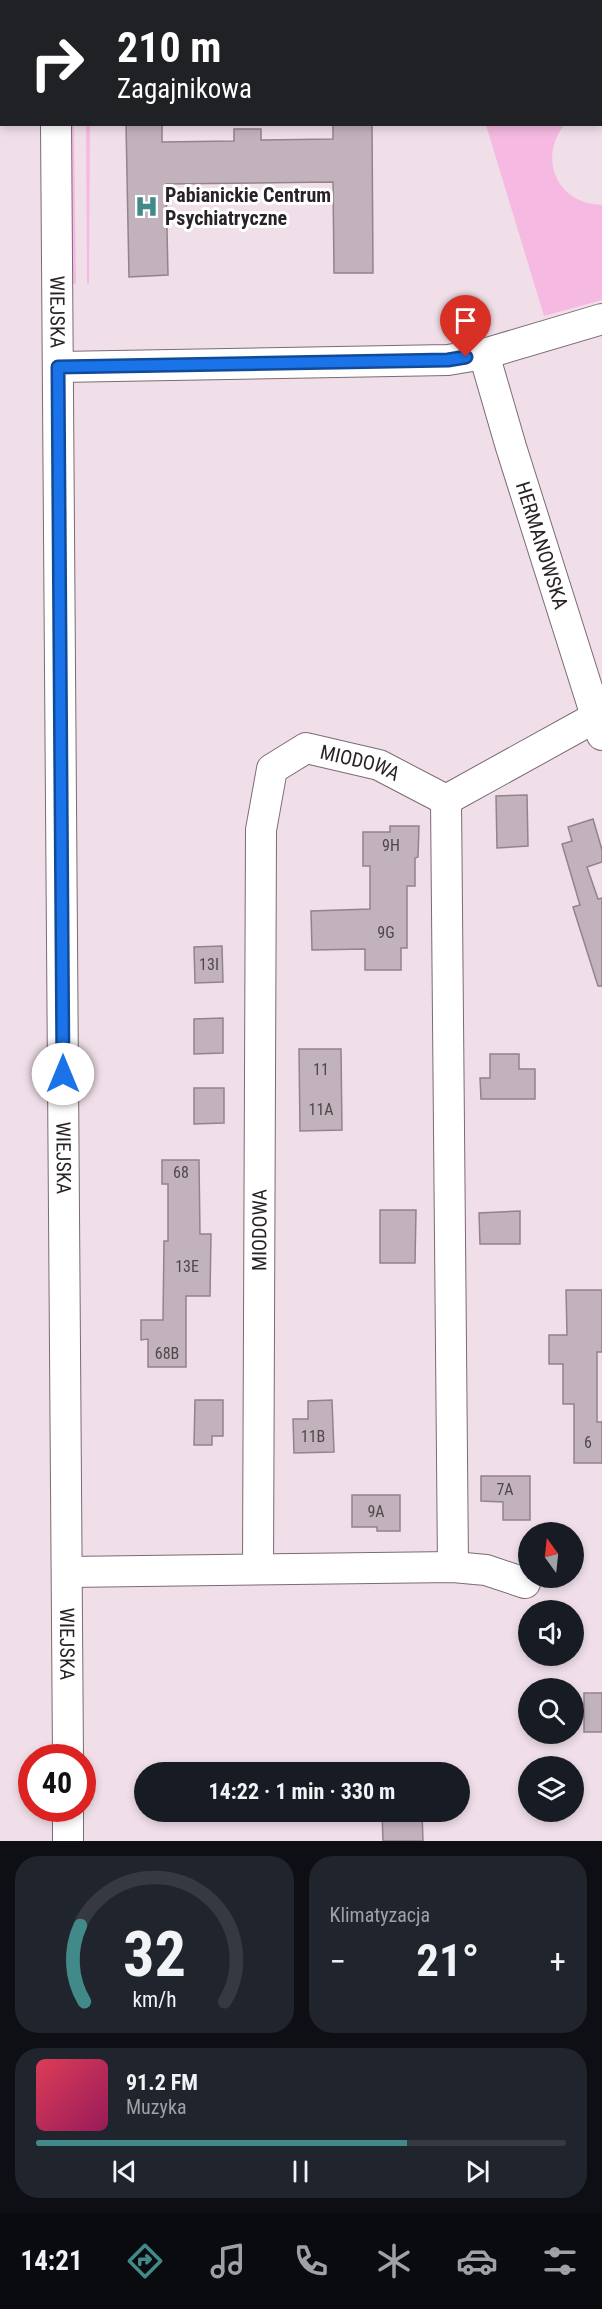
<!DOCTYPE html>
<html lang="pl">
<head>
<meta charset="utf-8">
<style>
	body { margin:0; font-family:"Roboto Condensed",sans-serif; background:#20242c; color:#f1f3f6; height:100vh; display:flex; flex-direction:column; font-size:22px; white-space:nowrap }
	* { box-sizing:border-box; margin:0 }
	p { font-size:20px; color:#9ea1a6 }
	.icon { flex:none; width:33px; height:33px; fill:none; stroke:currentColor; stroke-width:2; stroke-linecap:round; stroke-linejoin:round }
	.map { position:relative; height:1841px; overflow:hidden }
	.drawer { display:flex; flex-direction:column; gap:15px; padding:15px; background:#0d0f14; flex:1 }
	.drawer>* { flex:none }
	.banner { position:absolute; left:0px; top:0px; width:603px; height:126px; box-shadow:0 3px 9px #0003; background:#202124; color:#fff; overflow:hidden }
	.needle { width:39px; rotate:345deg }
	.controls { position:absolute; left:518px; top:1522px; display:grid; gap:12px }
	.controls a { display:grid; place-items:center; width:66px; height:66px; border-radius:50%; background:#171b24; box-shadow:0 3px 9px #0003; font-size:30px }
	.speed { position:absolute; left:18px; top:1744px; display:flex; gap:12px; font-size:30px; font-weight:700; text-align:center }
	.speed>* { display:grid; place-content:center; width:78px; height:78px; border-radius:50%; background:#171b24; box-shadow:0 3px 9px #0003; line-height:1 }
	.speed .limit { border:9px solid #d22; background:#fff; color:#111 }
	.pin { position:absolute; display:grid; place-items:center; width:51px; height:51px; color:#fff; margin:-62px -26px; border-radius:50% 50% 50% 0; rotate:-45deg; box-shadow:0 0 6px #0007 }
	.pin .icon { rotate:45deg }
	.me { position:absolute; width:66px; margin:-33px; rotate:0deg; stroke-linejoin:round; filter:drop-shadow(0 0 4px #0008) }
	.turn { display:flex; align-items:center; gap:21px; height:126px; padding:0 18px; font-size:27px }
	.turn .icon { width:78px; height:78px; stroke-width:2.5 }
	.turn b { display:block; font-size:42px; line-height:51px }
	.big { font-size:45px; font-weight:700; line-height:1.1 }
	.drawer .tile { flex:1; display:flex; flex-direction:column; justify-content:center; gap:9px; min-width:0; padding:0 21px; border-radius:24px; background:#20242c }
	.drawer .dial { align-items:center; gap:0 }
	.dial svg { height:156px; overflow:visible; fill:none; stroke:#363941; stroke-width:7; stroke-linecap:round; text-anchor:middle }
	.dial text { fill:#f1f3f6; stroke:none }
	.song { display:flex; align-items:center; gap:18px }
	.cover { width:72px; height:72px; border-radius:9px; background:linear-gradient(135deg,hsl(350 70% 55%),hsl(330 70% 35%)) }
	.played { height:6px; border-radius:3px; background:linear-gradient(90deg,#428a89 70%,#363941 70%) }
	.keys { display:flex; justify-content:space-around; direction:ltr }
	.heat { display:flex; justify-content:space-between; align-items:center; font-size:33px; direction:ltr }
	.drawer .tiles { flex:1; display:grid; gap:15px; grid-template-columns:1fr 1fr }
	.tile:last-child { grid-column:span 2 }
	.trip { position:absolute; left:134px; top:1762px; width:336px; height:60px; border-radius:30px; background:#171b24; box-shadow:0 3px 9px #0003; font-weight:700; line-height:60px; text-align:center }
	.dock { display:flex; height:96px; justify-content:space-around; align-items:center; background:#090b0e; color:#9ea1a6 }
	.dock .icon { width:42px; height:42px }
	.dock .on { color:#428a89 }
	.dock b { font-size:27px; color:#f1f3f6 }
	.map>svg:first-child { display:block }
</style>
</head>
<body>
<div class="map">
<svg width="602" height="1841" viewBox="0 0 602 1841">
	<rect width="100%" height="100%" fill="#f0dfe9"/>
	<g fill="#f6b9e1">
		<polygon points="64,125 74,125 76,284 71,283"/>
		<polygon points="86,125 90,125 89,284 87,283"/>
		<path d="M486,125H564C538,159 557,204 602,205V300L544,316Z"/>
	</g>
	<g fill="#c2b2bc" stroke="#92838d" stroke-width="1.5">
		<polygon points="126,124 162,124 162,142 234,141 234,129 261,129 261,140 333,139 333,124 372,124 373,273 334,273 333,182 166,184 168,275 129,277"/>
		<polygon points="527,795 528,846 497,848 496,796"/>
		<polygon points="593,819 602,850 602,862 587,867 598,899 602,898 602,986 598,986 573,907 580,905 562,844 572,841 568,827"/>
		<polygon points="390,826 419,826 418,857 415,858 415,886 407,886 407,948 401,948 401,970 365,970 365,949 312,950 311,911 370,909 370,866 363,866 363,832 390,832"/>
		<polygon points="222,946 223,982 195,983 194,947"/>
		<polygon points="223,1018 223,1053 194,1054 194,1019"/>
		<polygon points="299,1049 341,1049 342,1130 300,1131"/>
		<polygon points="490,1054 519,1054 519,1069 535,1069 535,1099 481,1099 480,1078 490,1078"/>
		<polygon points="194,1088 224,1088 224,1123 194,1124"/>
		<polygon points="162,1160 199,1160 200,1234 211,1234 210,1296 186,1296 186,1367 148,1367 148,1339 141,1340 141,1320 163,1320 164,1241 168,1241 168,1184 162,1184"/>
		<polygon points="380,1210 416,1210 415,1263 380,1263"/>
		<polygon points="520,1211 520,1244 480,1244 479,1213"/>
		<polygon points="566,1290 602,1290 602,1352 597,1352 597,1422 602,1422 602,1463 574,1463 574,1404 563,1404 563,1364 549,1364 549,1335 567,1335"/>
		<polygon points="195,1400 223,1400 223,1436 212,1436 212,1445 194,1445"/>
		<polygon points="332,1400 334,1452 294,1453 293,1419 308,1419 308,1401"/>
		<polygon points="481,1476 530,1476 530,1520 503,1520 503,1502 481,1501"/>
		<polygon points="352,1495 400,1495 400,1531 377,1531 377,1527 352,1527"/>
		<rect x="584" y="1693" width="18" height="39"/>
		<polygon points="382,1812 422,1812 423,1841 383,1841"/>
	</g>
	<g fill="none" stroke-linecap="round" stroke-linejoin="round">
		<defs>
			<g id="minor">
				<polyline points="27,0 28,2"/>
				<polyline points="0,4 2,3"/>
				<path id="s1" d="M56,124L68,1758"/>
				<path id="s2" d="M484,354L511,447L602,735"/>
				<polyline points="59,367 448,360 484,354 602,319"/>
				<polyline points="446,800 596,717"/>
				<path id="s3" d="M258,1569L261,830L272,769L306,748L379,765L446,800L453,1567"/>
				<polyline points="67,1572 453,1567 486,1570 525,1583"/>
				<polyline points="68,1809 68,1841"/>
			</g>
		</defs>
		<use href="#minor" stroke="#7a6b74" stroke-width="32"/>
		<use href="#minor" stroke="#fff" stroke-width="30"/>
	</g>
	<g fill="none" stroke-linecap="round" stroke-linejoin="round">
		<defs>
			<polyline id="route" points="63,1074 58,367 448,360 466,357"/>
		</defs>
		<use href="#route" stroke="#114b97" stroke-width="15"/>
		<use href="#route" stroke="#1a73e8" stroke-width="10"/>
	</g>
	<defs>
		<symbol id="hospital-bare" viewBox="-9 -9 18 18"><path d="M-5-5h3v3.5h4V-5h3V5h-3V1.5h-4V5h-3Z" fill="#428a89" stroke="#fff" stroke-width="2.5" paint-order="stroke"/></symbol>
	</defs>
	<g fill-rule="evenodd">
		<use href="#hospital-bare" x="130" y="190" width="33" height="33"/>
	</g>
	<g text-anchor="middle" stroke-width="6" stroke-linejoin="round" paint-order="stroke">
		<g font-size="16" fill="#4f474c">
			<text x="391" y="851">9H</text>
			<text x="386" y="938">9G</text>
			<text x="209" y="970">13I</text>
			<text x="321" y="1075">11</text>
			<text x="321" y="1115">11A</text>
			<text x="181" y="1178">68</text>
			<text x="187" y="1272">13E</text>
			<text x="167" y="1359">68B</text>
			<text x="313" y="1442">11B</text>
			<text x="588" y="1448">6</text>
			<text x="505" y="1495">7A</text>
			<text x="376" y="1517">9A</text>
		</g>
		<g font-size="20" font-weight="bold" fill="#292327" stroke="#fff" text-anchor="start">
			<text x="165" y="202">Pabianickie Centrum<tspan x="165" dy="23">Psychiatryczne</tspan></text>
		</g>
		<g font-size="20" fill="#292327" stroke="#fff">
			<text dy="7" stroke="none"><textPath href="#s1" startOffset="188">WIEJSKA</textPath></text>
			<text dy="7" stroke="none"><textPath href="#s2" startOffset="200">HERMANOWSKA</textPath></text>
			<text dy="7" stroke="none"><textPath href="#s3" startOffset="897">MIODOWA</textPath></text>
			<text dy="7" stroke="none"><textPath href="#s1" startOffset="1034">WIEJSKA</textPath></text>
			<text dy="7" stroke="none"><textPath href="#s3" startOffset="339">MIODOWA</textPath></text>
			<text dy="7" stroke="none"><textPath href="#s1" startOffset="1520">WIEJSKA</textPath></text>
		</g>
	</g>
</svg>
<div class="controls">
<a><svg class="needle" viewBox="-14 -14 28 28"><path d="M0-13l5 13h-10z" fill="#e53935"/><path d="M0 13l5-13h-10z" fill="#9ea1a6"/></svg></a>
<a><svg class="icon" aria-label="sound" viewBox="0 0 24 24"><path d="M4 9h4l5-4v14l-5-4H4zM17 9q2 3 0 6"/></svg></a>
<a><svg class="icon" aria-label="search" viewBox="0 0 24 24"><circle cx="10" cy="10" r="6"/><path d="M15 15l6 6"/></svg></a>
<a><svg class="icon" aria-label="layers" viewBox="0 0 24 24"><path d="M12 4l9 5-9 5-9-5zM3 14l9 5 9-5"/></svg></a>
</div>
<div class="speed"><div class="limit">40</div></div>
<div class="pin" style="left:466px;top:357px;background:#d93025"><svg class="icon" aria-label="arrive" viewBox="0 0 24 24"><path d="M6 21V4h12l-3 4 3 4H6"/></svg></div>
<svg class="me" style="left:63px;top:1074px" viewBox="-20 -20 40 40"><circle r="19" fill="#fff"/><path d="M0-13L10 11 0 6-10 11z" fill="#1a73e8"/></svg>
<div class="trip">14:22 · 1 min · 330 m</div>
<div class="banner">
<div class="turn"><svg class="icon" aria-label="right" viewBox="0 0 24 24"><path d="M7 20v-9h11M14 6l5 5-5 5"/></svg><div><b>210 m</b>Zagajnikowa</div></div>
</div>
</div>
<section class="drawer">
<div class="tiles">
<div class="tile dial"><svg viewBox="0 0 100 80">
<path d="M14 69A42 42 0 1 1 86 69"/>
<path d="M14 69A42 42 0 0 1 12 30" stroke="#428a89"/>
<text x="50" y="56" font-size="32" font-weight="700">32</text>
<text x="50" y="72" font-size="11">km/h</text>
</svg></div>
<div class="tile"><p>Klimatyzacja</p>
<div class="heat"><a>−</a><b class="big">21°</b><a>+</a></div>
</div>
<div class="tile">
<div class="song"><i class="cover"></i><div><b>91.2 FM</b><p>Muzyka</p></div></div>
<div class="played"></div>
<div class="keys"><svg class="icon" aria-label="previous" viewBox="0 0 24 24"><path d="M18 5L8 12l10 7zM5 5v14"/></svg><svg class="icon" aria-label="pause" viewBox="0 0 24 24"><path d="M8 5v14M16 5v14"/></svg><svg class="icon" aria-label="next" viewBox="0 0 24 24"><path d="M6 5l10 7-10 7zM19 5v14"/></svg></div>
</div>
</div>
</section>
<nav class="dock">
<b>14:21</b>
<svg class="icon on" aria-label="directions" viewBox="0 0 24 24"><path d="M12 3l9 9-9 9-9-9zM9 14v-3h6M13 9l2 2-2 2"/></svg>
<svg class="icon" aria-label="music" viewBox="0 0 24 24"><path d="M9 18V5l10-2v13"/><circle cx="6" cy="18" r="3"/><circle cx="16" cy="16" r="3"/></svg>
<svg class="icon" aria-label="phone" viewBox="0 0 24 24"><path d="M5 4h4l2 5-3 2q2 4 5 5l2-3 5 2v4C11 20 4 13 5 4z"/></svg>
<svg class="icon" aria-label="climate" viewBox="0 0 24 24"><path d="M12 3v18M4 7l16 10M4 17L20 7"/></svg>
<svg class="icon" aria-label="car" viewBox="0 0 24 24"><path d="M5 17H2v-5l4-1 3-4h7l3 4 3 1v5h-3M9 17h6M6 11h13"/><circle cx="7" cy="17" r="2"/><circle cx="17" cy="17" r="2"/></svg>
<svg class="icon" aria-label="filters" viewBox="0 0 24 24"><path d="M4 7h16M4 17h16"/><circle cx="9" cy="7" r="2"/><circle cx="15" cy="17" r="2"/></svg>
</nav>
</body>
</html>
